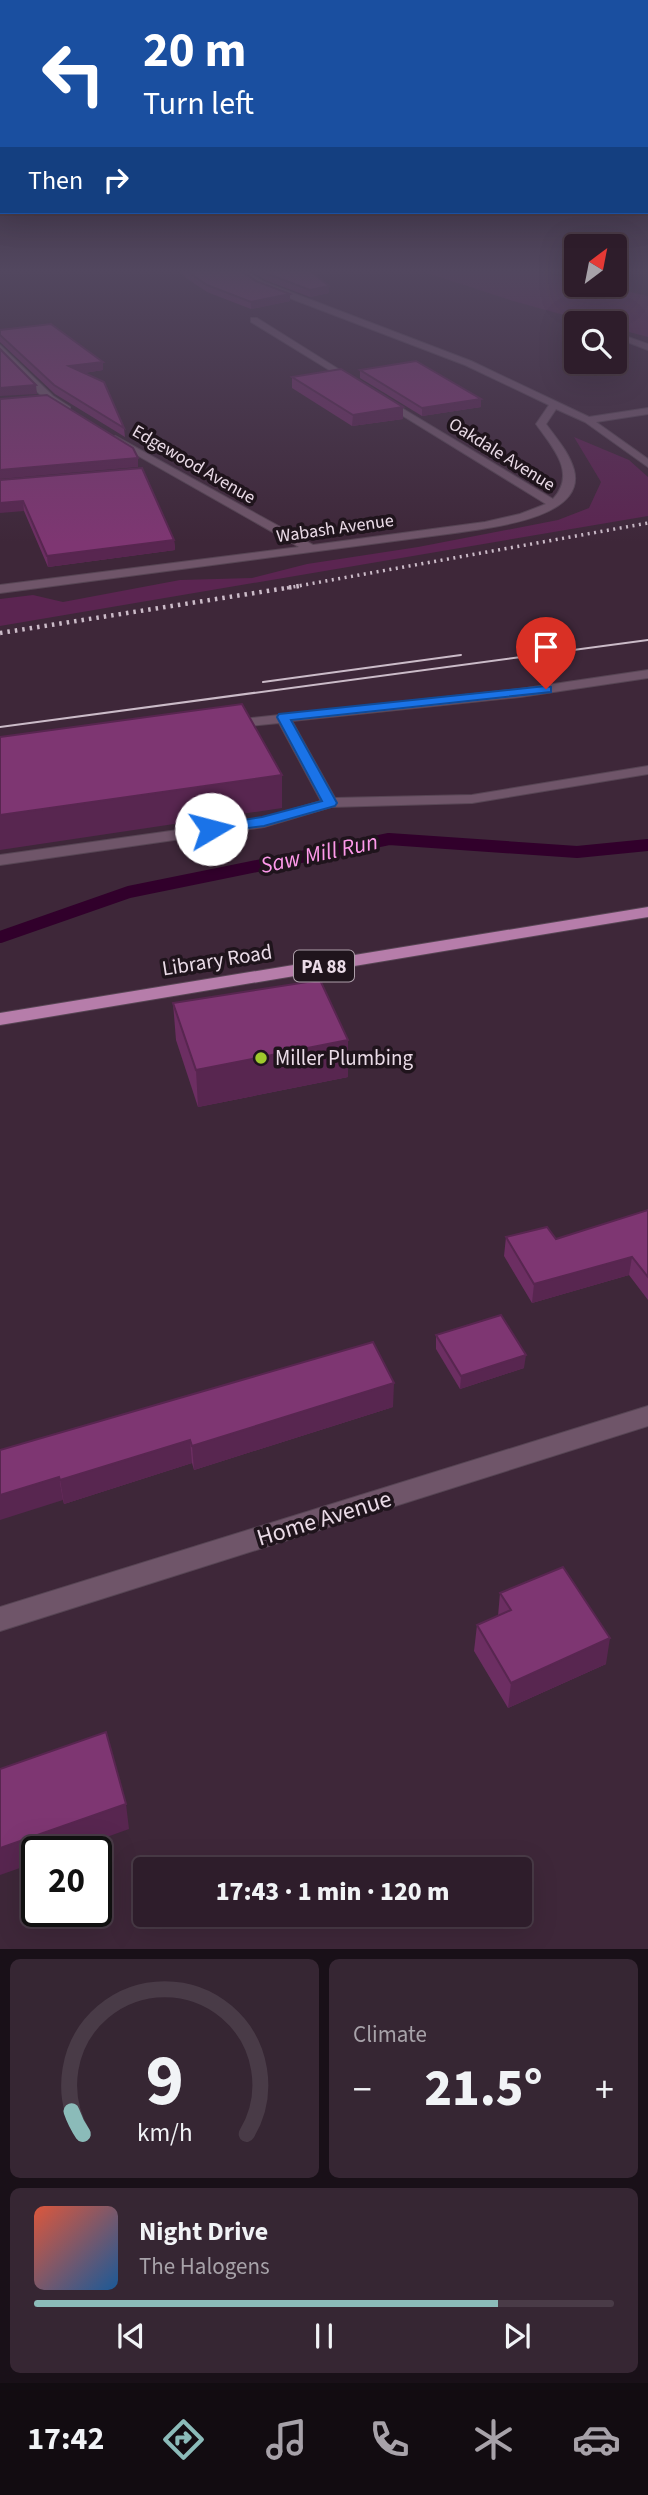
<!DOCTYPE html>
<html lang="en">
<head>
<meta charset="utf-8">
<style>
	body { margin:0; font-family:"Source Sans 3",sans-serif; background:#362633; color:#f1f3f6; height:100vh; display:flex; flex-direction:column; font-size:26px; white-space:nowrap }
	* { box-sizing:border-box; margin:0 }
	p { font-size:23px; color:#a7a2a9 }
	.icon { flex:none; width:38px; height:38px; fill:none; stroke:currentColor; stroke-width:2; stroke-linecap:round; stroke-linejoin:round }
	.map { position:relative; height:1949px; overflow:hidden }
	.drawer { display:flex; flex-direction:column; gap:10px; padding:10px; background:#191018; flex:1 }
	.drawer>* { flex:none }
	.guide { position:absolute; left:0px; top:0px; width:649px; height:214px; box-shadow:0 7px 28px #0002,0 0 0 2px #493b47; background:#1a4fa0; color:#fff; overflow:hidden }
	.needle { width:46px; rotate:32deg }
	.fabs { position:absolute; left:564px; top:234px; display:grid; gap:14px }
	.fabs a { display:grid; place-items:center; width:63px; height:63px; border-radius:7px; background:#2e1d2b; box-shadow:0 7px 28px #0002,0 0 0 2px #493b47; font-size:35px }
	.speed { position:absolute; left:21px; top:1836px; display:flex; gap:14px; font-size:35px; font-weight:700; text-align:center }
	.speed>* { display:grid; place-content:center; width:91px; height:91px; border-radius:50%; background:#2e1d2b; box-shadow:0 7px 28px #0002,0 0 0 2px #493b47; line-height:1 }
	.speed .limit { border:4px solid #111; border-radius:10px; background:#fff; color:#111 }
	.pin { position:absolute; display:grid; place-items:center; width:60px; height:60px; color:#fff; margin:-72px -30px; border-radius:50% 50% 50% 0; rotate:-45deg; box-shadow:0 0 7px #0007 }
	.pin .icon { rotate:45deg }
	.me { position:absolute; width:77px; margin:-38px; rotate:82deg; stroke-linejoin:round; filter:drop-shadow(0 0 5px #0008) }
	.turn { display:flex; align-items:center; gap:24px; height:147px; padding:0 28px; font-size:32px }
	.turn .icon { width:91px; height:91px; stroke-width:2.5 }
	.turn b { display:block; font-size:49px; line-height:60px }
	.then { display:flex; align-items:center; height:66px; padding:0 28px; background:#0003; gap:14px; font-size:26px }
	.big { font-size:52px; font-weight:800; line-height:1.1 }
	.drawer .widget { flex:1; display:flex; flex-direction:column; justify-content:center; gap:10px; min-width:0; padding:0 24px; border-radius:10px; background:#362633 }
	.drawer .dial { align-items:center; gap:0 }
	.dial svg { height:182px; overflow:visible; fill:none; stroke:#493b47; stroke-width:7; stroke-linecap:round; text-anchor:middle }
	.dial text { fill:#f1f3f6; stroke:none }
	.song { display:flex; align-items:center; gap:21px }
	.cover { width:84px; height:84px; border-radius:10px; background:linear-gradient(135deg,hsl(10 70% 55%),hsl(210 70% 35%)) }
	.played { height:7px; border-radius:4px; background:linear-gradient(90deg,#8bbbb9 80%,#493b47 80%) }
	.keys { display:flex; justify-content:space-around; direction:ltr }
	.heat { display:flex; justify-content:space-between; align-items:center; font-size:38px; direction:ltr }
	.drawer .tiles { flex:1; display:grid; gap:10px; grid-template-columns:1fr 1fr }
	.widget:last-child { grid-column:span 2 }
	.trip { position:absolute; left:133px; top:1857px; width:399px; height:70px; border-radius:7px; background:#2e1d2b; box-shadow:0 7px 28px #0002,0 0 0 2px #493b47; font-weight:800; line-height:70px; text-align:center }
	.menu { display:flex; height:112px; justify-content:space-around; align-items:center; background:#120c11; color:#a7a2a9 }
	.menu .icon { width:49px; height:49px }
	.menu .current { color:#8bbbb9 }
	.menu b { font-size:32px; color:#f1f3f6 }
	.map>svg:first-child { display:block }
</style>
</head>
<body>
<div class="map">
<svg width="648" height="1949" viewBox="0 0 648 1949">
	<rect width="100%" height="100%" fill="#3e2739"/>
	<g fill="#5b2551">
		<polygon points="415,269 524,269 576,280 576,285 599,285 648,296 648,337 614,328 614,324 597,324 513,301"/>
		<polygon points="574,437 629,460 648,477 648,516 0,626 0,599 33,595 63,602 180,580 252,578 307,564 418,547 558,520 589,508 601,482"/>
	</g>
	<g fill="none" stroke-linecap="round" stroke-linejoin="round">
		<polyline stroke="#31002b" stroke-width="12" points="0,937 129,892 389,839 577,852 648,845"/>
		<defs>
			<polygon id="service" points="648,670 648,678 520,697 292,721 335,798 472,795 648,766 648,774 472,803 331,807 264,827 0,865 0,855 263,818 321,801 279,723 229,728 222,724 224,721 520,689"/>
			<g id="minor">
				<path d="M234,269H243L264,282L471,361L589,417L648,408V414L596,422L648,459V467L585,422L556,409L546,424C556,438 569,452 574,470C587,519 487,528 455,533L0,593V585L299,547L112,441L110,439L115,436L313,545L485,522L520,514L546,504L382,403V399L385,398L553,499C577,473 553,448 536,424L549,405L465,365L258,286Z"/>
				<polygon points="574,317 590,322 591,324 571,321"/>
				<polygon points="251,318 257,318 359,382 352,384 251,322"/>
				<polygon points="614,332 648,344 648,350 614,337"/>
				<path d="M0,345L53,396L70,407V411C50,412 15,368 0,353Z"/>
				<polygon points="648,1406 648,1426 0,1631 0,1607"/>
			</g>
			<polygon id="primary" points="648,907 648,917 0,1025 0,1013"/>
		</defs>
		<use href="#service" stroke="#574554" stroke-width="2"/>
		<use href="#minor" stroke="#574554" stroke-width="2"/>
		<use href="#primary" stroke="#574554" stroke-width="2"/>
		<use href="#service" fill="#6f5569" fill-rule="evenodd"/>
		<use href="#minor" fill="#6f5569" fill-rule="evenodd"/>
		<use href="#primary" fill="#b67daa" fill-rule="evenodd"/>
		<g stroke="#cbbbc8" stroke-width="2">
			<polyline points="263,682 461,655"/>
			<polyline points="0,727 648,640"/>
		</g>
		<polyline stroke="#cbbbc8" stroke-width="3.5" stroke-dasharray="2 4.5" stroke-linecap="butt" points="287,588 648,523"/>
		<polyline stroke="#cbbbc8" stroke-width="4.5" stroke-dasharray="2.5 5" stroke-linecap="butt" points="0,633 299,586"/>
	</g>
	<g fill="#6c2e62">
		<polygon points="179,269 239,269 256,281 290,294 290,301 251,309 207,292 186,278"/>
		<polygon points="248,269 308,269 329,293 310,297 265,280"/>
		<polygon points="0,330 103,370 84,373 124,428 125,437 55,394 0,342"/>
		<polygon points="360,370 481,399 481,407 422,416 360,378"/>
		<polygon points="292,377 403,407 403,419 352,426 292,388"/>
		<polygon points="0,480 174,540 175,550 48,567 24,511"/>
		<polygon points="173,1003 348,1040 348,1077 198,1107 176,1040"/>
		<polygon points="648,1210 648,1300 629,1275 532,1303 504,1256 506,1237 556,1239"/>
		<polygon points="436,1335 524,1368 460,1389 436,1349"/>
		<polygon points="393,1407 194,1470 192,1463 64,1504 63,1500 0,1450"/>
		<polygon points="500,1593 606,1664 508,1708 474,1651 477,1625 498,1616"/>
	</g>
	<g fill="#582650">
		<polygon points="329,286 329,293 310,297 310,290"/>
		<polygon points="290,294 290,301 251,309 251,302"/>
		<polygon points="103,362 103,370 70,375 69,366"/>
		<polygon points="36,385 37,394 0,396 0,388"/>
		<polygon points="481,399 481,407 422,416 422,408"/>
		<polygon points="403,407 403,419 352,426 353,415"/>
		<polygon points="138,458 138,467 0,479 0,470"/>
		<polygon points="23,501 24,511 0,513 0,503"/>
		<polygon points="174,540 175,550 48,567 47,556"/>
		<polygon points="282,775 282,808 0,850 0,815"/>
		<polygon points="348,1040 348,1077 198,1107 196,1070"/>
		<polygon points="632,1257 629,1275 532,1303 534,1284"/>
		<polygon points="526,1355 524,1368 460,1389 461,1376"/>
		<polygon points="394,1383 393,1407 194,1470 192,1446"/>
		<polygon points="190,1440 192,1463 64,1504 60,1480"/>
		<polygon points="59,1477 63,1500 0,1520 0,1495"/>
		<polygon points="610,1638 606,1664 508,1708 511,1683"/>
		<polygon points="126,1804 129,1829 65,1852 37,1852 37,1862 0,1875 0,1848"/>
	</g>
	<g fill="#7e3672" stroke="#582650" stroke-width="2">
		<polygon points="184,269 239,269 256,281 290,294 251,302 207,285"/>
		<polygon points="259,269 308,269 329,286 310,290 265,273"/>
		<polygon points="51,324 103,362 69,366 104,382 124,428 54,385 0,335 0,330"/>
		<polygon points="0,349 36,385 0,388"/>
		<polygon points="416,361 481,399 422,408 360,370"/>
		<polygon points="341,369 403,407 353,415 292,377"/>
		<polygon points="47,395 133,448 138,458 0,470 0,399"/>
		<polygon points="142,468 174,540 47,556 23,501 0,503 0,480"/>
		<polygon points="242,704 282,775 0,815 0,737"/>
		<polygon points="320,980 348,1040 196,1070 173,1003"/>
		<polygon points="648,1210 648,1277 632,1257 534,1284 506,1237 547,1227 556,1239"/>
		<polygon points="501,1315 526,1355 461,1376 436,1335"/>
		<polygon points="373,1342 394,1383 192,1446 190,1440 60,1480 59,1477 0,1495 0,1450"/>
		<polygon points="563,1567 610,1638 511,1683 477,1625 511,1610 500,1593"/>
		<polygon points="106,1732 126,1804 0,1848 0,1769"/>
	</g>
	<linearGradient id="sky" x2="0" y2="1"><stop stop-color="#22151f"/><stop offset="0.5" stop-color="#52475f"/><stop offset="1" stop-color="#52475f" stop-opacity="0"/></linearGradient>
	<rect width="648" height="542" fill="url(#sky)"/>
	<polygon fill="#1a73e8" stroke="#114b97" stroke-width="2" points="546,686 551,687 551,692 291,720 337,803 335,806 264,826 211,833 204,829 211,825 262,817 322,801 277,717 279,714"/>
	<circle fill="#9fca2d" stroke="#1f141c" stroke-width="2.5" cx="261" cy="1058" r="7"/>
	<g text-anchor="middle" stroke-width="7" stroke-linejoin="round" paint-order="stroke">
		<g font-size="18" fill="#eadbe7" stroke="#1f141c">
			<text transform="translate(502 454) rotate(32)" y="6">Oakdale Avenue</text>
			<text transform="translate(194 464) rotate(30)" y="6">Edgewood Avenue</text>
			<text transform="translate(335 528) rotate(-8)" y="6">Wabash Avenue</text>
		</g>
		<rect fill="#1f141c" stroke="#ad9faa" stroke-width="2" x="294" y="950.5" width="60" height="31" rx="5"/>
		<g font-size="19" font-weight="bold" fill="#eadbe7">
			<text x="324" y="973">PA 88</text>
		</g>
		<g font-size="21" fill="#eadbe7" stroke="#1f141c">
			<text transform="translate(217 960) rotate(-9)" y="7">Library Road</text>
		</g>
		<g font-size="21" fill="#eadbe7" stroke="#1f141c" text-anchor="start">
			<text x="275" y="1065">Miller Plumbing</text>
		</g>
		<g font-size="23" font-style="italic" fill="#fe99ea" stroke="#1f141c">
			<text transform="translate(319 853) rotate(-12)" y="8">Saw Mill Run</text>
		</g>
		<g font-size="24" fill="#eadbe7" stroke="#1f141c">
			<text transform="translate(324 1518) rotate(-17)" y="8">Home Avenue</text>
		</g>
	</g>
</svg>
<div class="fabs">
<a><svg class="needle" viewBox="-14 -14 28 28"><path d="M0-13l5 13h-10z" fill="#e53935"/><path d="M0 13l5-13h-10z" fill="#a7a2a9"/></svg></a>
<a><svg class="icon" aria-label="search" viewBox="0 0 24 24"><circle cx="10" cy="10" r="6"/><path d="M15 15l6 6"/></svg></a>
</div>
<div class="speed"><div class="limit">20</div></div>
<div class="pin" style="left:546px;top:689px;background:#d93025"><svg class="icon" aria-label="arrive" viewBox="0 0 24 24"><path d="M6 21V4h12l-3 4 3 4H6"/></svg></div>
<svg class="me" style="left:211px;top:829px" viewBox="-20 -20 40 40"><circle r="19" fill="#fff"/><path d="M0-13L10 11 0 6-10 11z" fill="#1a73e8"/></svg>
<div class="trip">17:43 · 1 min · 120 m</div>
<div class="guide">
<div class="turn"><svg class="icon" aria-label="left" viewBox="0 0 24 24"><path d="M17 20v-9H6M10 6l-5 5 5 5"/></svg><div><b>20 m</b>Turn left</div></div>
<div class="then">Then<svg class="icon" aria-label="right" viewBox="0 0 24 24"><path d="M7 20v-9h11M14 6l5 5-5 5"/></svg></div>
</div>
</div>
<section class="drawer">
<div class="tiles">
<div class="widget dial"><svg viewBox="0 0 100 80">
<path d="M14 69A42 42 0 1 1 86 69"/>
<path d="M14 69A42 42 0 0 1 9 59" stroke="#8bbbb9"/>
<text x="50" y="56" font-size="32" font-weight="700">9</text>
<text x="50" y="72" font-size="11">km/h</text>
</svg></div>
<div class="widget"><p>Climate</p>
<div class="heat"><a>−</a><b class="big">21.5°</b><a>+</a></div>
</div>
<div class="widget">
<div class="song"><i class="cover"></i><div><b>Night Drive</b><p>The Halogens</p></div></div>
<div class="played"></div>
<div class="keys"><svg class="icon" aria-label="previous" viewBox="0 0 24 24"><path d="M18 5L8 12l10 7zM5 5v14"/></svg><svg class="icon" aria-label="pause" viewBox="0 0 24 24"><path d="M8 5v14M16 5v14"/></svg><svg class="icon" aria-label="next" viewBox="0 0 24 24"><path d="M6 5l10 7-10 7zM19 5v14"/></svg></div>
</div>
</div>
</section>
<nav class="menu">
<b>17:42</b>
<svg class="icon current" aria-label="directions" viewBox="0 0 24 24"><path d="M12 3l9 9-9 9-9-9zM9 14v-3h6M13 9l2 2-2 2"/></svg>
<svg class="icon" aria-label="music" viewBox="0 0 24 24"><path d="M9 18V5l10-2v13"/><circle cx="6" cy="18" r="3"/><circle cx="16" cy="16" r="3"/></svg>
<svg class="icon" aria-label="phone" viewBox="0 0 24 24"><path d="M5 4h4l2 5-3 2q2 4 5 5l2-3 5 2v4C11 20 4 13 5 4z"/></svg>
<svg class="icon" aria-label="climate" viewBox="0 0 24 24"><path d="M12 3v18M4 7l16 10M4 17L20 7"/></svg>
<svg class="icon" aria-label="car" viewBox="0 0 24 24"><path d="M5 17H2v-5l4-1 3-4h7l3 4 3 1v5h-3M9 17h6M6 11h13"/><circle cx="7" cy="17" r="2"/><circle cx="17" cy="17" r="2"/></svg>
</nav>
</body>
</html>
